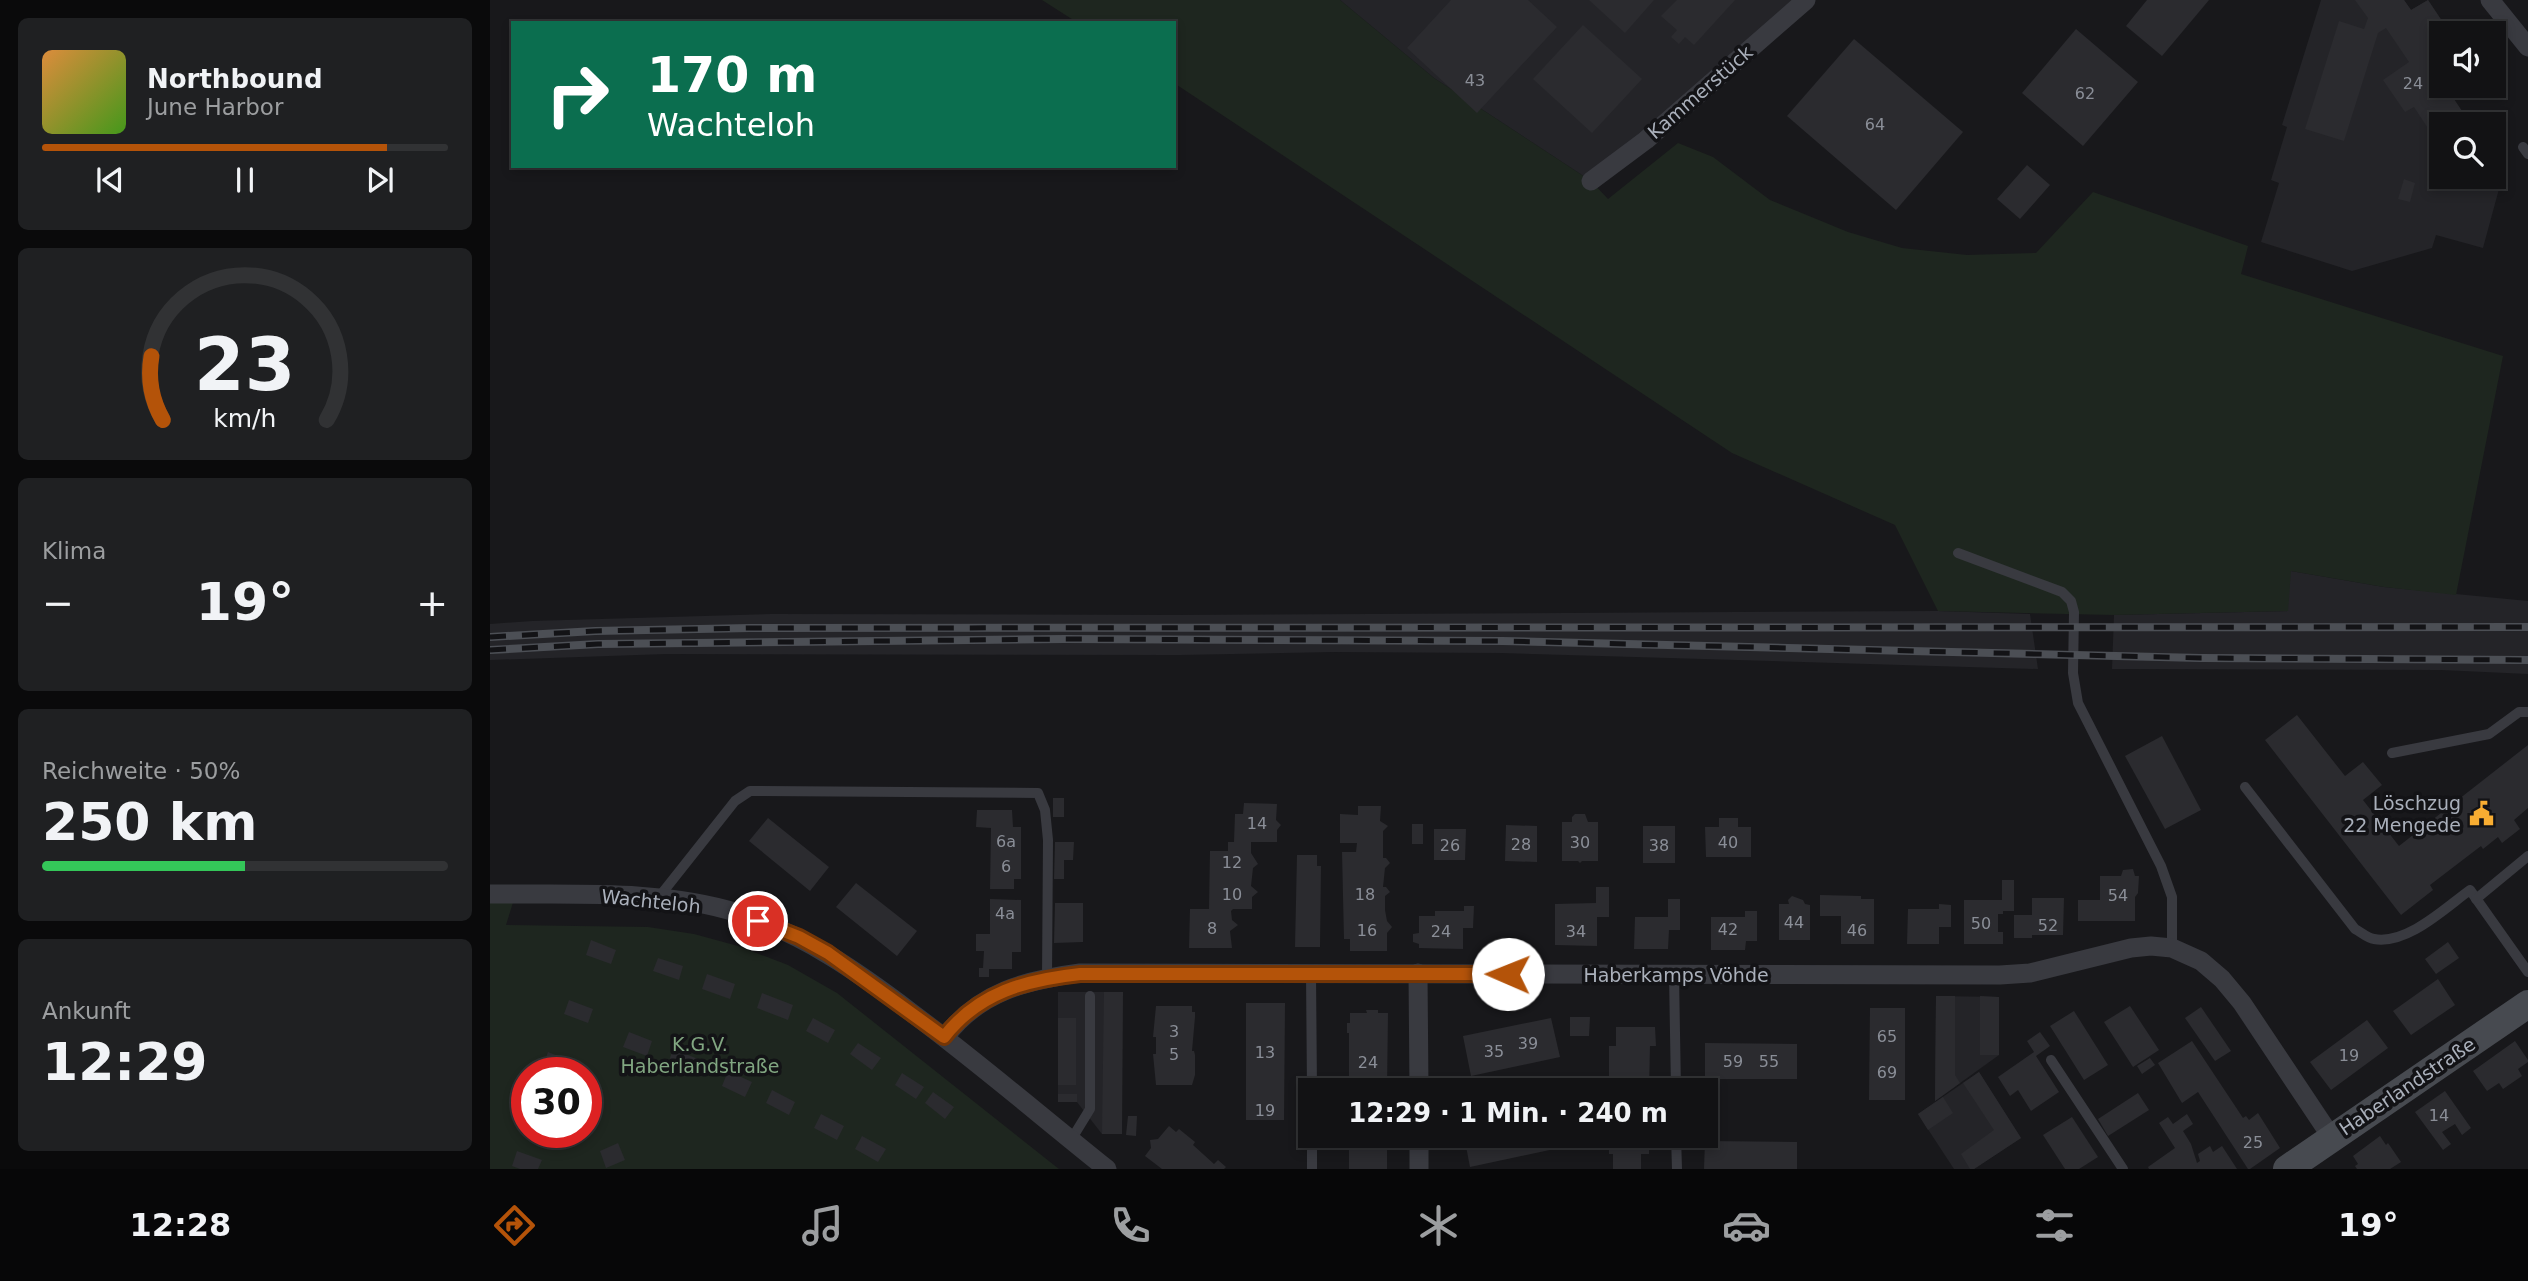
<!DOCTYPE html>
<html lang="de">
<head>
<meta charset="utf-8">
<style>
	body { margin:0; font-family:"DejaVu Sans",sans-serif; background:#1f2022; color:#f1f3f6; height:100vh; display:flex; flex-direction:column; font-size:26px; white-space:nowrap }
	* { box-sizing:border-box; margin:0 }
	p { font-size:23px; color:#9c9ea0 }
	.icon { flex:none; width:38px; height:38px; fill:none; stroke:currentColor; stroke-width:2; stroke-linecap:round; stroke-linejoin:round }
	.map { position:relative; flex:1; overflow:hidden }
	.sheet { display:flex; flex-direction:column; gap:18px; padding:18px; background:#0a0a0b; width:490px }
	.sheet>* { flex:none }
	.top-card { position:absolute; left:21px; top:21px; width:665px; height:147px; border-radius:0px; box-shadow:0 4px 10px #0003,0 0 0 2px #313234; background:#0b6e4f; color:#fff; overflow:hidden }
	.buttons { position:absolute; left:1939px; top:21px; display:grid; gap:14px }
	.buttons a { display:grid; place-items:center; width:77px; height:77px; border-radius:0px; background:#121214; box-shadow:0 4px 10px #0003,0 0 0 2px #313234; font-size:35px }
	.speed { position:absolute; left:21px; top:1057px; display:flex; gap:14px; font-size:35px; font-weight:700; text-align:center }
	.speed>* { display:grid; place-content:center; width:91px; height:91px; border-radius:50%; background:#121214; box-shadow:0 4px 10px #0003,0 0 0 2px #313234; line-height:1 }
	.speed .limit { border:10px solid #d22; background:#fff; color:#111 }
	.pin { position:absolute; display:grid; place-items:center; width:60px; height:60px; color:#fff; margin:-30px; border:4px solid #fff; border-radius:50%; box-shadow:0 2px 7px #0007 }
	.me { position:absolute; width:77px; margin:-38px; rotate:271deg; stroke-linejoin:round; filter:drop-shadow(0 0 5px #0008) }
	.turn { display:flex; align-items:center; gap:24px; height:147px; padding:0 21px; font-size:32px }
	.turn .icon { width:91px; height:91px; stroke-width:2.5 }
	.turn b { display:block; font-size:49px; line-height:60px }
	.big { font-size:52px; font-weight:800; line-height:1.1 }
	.sheet .card { flex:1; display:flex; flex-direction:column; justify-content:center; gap:10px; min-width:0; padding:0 24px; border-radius:10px; background:#1f2022 }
	.sheet .dial { align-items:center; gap:0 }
	.dial svg { height:182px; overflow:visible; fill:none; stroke:#313234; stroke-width:7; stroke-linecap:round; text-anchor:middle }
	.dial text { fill:#f1f3f6; stroke:none }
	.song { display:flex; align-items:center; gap:21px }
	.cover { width:84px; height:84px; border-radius:10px; background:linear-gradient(135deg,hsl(30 70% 55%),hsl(100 70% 35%)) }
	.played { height:7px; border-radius:4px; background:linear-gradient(90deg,#b45309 85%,#313234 85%) }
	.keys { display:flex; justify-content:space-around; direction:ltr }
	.heat { display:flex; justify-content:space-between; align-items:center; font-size:38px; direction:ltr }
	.charge { height:10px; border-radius:5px; background:linear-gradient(90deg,#34c759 50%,#313234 0) }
	.trip { position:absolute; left:808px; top:1078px; width:420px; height:70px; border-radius:0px; background:#121214; box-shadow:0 4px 10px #0003,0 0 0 2px #313234; font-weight:800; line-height:70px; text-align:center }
	.menu { display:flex; height:112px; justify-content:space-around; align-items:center; background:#070708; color:#9c9ea0 }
	.menu .icon { width:49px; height:49px }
	.menu .current { color:#b45309 }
	.menu b { font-size:32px; color:#f1f3f6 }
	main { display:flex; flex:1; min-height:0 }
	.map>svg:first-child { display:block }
</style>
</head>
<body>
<main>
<section class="sheet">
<div class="card">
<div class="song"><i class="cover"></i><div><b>Northbound</b><p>June Harbor</p></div></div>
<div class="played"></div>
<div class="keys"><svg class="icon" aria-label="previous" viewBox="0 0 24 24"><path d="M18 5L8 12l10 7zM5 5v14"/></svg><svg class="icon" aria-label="pause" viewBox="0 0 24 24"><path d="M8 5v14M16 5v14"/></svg><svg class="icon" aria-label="next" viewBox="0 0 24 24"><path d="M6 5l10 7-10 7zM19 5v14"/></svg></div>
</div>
<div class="card dial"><svg viewBox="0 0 100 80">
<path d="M14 69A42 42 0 1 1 86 69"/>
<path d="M14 69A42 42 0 0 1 9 41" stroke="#b45309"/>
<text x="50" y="56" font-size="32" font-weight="700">23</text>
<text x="50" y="72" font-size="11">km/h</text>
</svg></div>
<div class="card"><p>Klima</p>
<div class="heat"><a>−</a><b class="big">19°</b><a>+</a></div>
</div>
<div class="card"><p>Reichweite · 50%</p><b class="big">250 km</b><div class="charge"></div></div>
<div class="card"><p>Ankunft</p><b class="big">12:29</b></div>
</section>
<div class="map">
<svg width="2038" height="1169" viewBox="0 0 2038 1169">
	<rect width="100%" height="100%" fill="#18181b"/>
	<g fill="#242428">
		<polygon points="850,0 1316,0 1101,181 944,78"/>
		<polygon points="1831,0 1914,0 1921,10 1938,0 1960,33 1951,33 1951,43 1948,45 1951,49 1951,86 1976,86 1978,90 1964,100 1978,120 1972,124 1951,124 1951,177 2004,177 2004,159 2016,163 1993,248 1946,235 1942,248 1862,271 1771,242 1789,183 1781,180 1797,127 1792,125"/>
		<polygon points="1208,286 1801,571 1894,587 2038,601 2038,674 1951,670 1622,669 1624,615 1798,611 1647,554"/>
		<polygon points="1448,611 1540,614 1548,669 1011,653 843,652 689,655 176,654 0,660 0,624 42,621 281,614 683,615"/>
		<polygon points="568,992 633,992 612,1134 587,1102 568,1102"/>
		<polygon points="1446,996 1509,997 1509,1055 1445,1101"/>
		<polygon points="1489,1072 1531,1138 1484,1169 1464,1169 1428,1114"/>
	</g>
	<g fill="#1e261f" fill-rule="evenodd">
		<polygon points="552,0 850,0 944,78 1101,181 1118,199 1188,143 1223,157 1280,200 1358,232 1412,248 1477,255 1546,253 1603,192 1758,246 1751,274 2013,356 1966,595 1894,587 1801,571 1798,611 1624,615 1448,611 1405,525 1242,453 684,83 684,23 588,23"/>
		<path d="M0,893H26L16,925L158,927L204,934L248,946L298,965L347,993L569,1169H0ZM37,1073H96V1132H37Z"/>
	</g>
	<g fill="#2b2b2f">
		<polygon points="961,0 1038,0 1067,27 987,113 917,48"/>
		<polygon points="1099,0 1164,0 1135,33"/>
		<polygon points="1187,0 1245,0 1204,45 1195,37 1189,44 1181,37 1187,30 1171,16"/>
		<polygon points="1657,0 1719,0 1672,56 1636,26"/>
		<polygon points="1865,0 1914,0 1921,10 1938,0 1960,33 1951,33 1951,43 1948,45 1951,49 1951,86 1976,86 1978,90 1964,99 1978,120 1972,124 1951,124 1951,160 1939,143 1945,139 1924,107 1915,112 1893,80 1919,62 1896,28 1888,33 1854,141 1815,129 1849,21 1874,29 1878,18"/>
		<polygon points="1093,25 1152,79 1102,133 1043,79"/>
		<polygon points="1586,29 1648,82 1593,146 1532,93"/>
		<polygon points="1364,39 1473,132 1406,210 1297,116"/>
		<polygon points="1537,165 1560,185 1530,219 1507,199"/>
		<polygon points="1914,179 1925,183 1920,202 1908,199"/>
		<polygon points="1807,715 1855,776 1873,762 1892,785 1873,800 1909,846 2038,745 2038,808 2024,820 2030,829 2012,843 2008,837 1993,849 1991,846 1940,885 1943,890 1911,915 1775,740"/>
		<polygon points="1672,736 1711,810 1675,829 1635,756"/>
		<rect x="563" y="798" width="11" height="19"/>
		<polygon points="754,803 787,804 786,820 791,825 787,830 787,842 761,842 761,853 768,864 763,868 761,886 768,892 762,897 762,909 743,909 741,911 742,920 748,925 740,931 742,948 699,948 700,909 719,909 720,851 738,851 738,842 744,842 745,814 753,814"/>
		<polygon points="868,806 891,806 890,821 898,826 893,831 893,858 896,858 900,863 895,868 893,887 896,887 900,892 895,896 895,910 897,921 902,927 897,933 897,951 860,951 860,939 854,939 852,852 866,852 867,843 850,843 850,814 868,815"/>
		<polygon points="487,810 522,810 523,827 531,827 531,879 524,879 524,889 500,889 501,828 486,827"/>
		<polygon points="1085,814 1095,814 1098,822 1108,822 1108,861 1092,861 1090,863 1088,861 1072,861 1072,822 1082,822 1082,817"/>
		<polygon points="278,818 339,867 320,891 259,841"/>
		<polygon points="1229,818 1248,818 1248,827 1261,827 1261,857 1216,857 1215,827 1229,827"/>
		<rect x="922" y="824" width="11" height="20"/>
		<polygon points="1016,825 1047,826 1047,862 1015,861"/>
		<rect x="1153" y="826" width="32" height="37"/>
		<polygon points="944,829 976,829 975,860 944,860"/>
		<polygon points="565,842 584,842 583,860 574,860 574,879 564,879"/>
		<polygon points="807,855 827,855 827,866 831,866 830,947 805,947"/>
		<polygon points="1643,869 1645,876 1649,876 1648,893 1645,897 1645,921 1588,921 1588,900 1610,900 1610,876 1631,876 1633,870"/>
		<polygon points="1512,880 1524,880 1524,911 1513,911 1513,914 1508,914 1508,932 1513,932 1513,944 1474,944 1474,900 1512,900"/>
		<polygon points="366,883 427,931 407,956 346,907"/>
		<polygon points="1106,887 1119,887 1119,917 1107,917 1107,946 1065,945 1065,904 1106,903"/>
		<polygon points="1330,895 1371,896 1371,899 1384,899 1384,944 1351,944 1351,916 1330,916"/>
		<polygon points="1302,896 1313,900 1315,904 1320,905 1320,940 1289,940 1289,904 1299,904 1298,900"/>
		<polygon points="1542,898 1574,898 1573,935 1542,935 1542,938 1524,938 1524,915 1542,915"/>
		<polygon points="500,899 531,900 531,952 522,952 522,969 499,969 499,977 489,977 489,968 493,968 494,951 486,951 486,934 500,934"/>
		<polygon points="1178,899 1190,899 1190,930 1179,930 1178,949 1144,949 1145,917 1178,917"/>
		<polygon points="565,903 593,903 593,942 564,943"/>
		<polygon points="1449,904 1461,905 1461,927 1449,927 1449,944 1417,944 1418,909 1449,909"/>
		<polygon points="974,906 984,906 983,928 973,928 973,949 929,948 929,944 923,942 923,934 929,933 929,916 945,916 945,911 974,911"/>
		<polygon points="1255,911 1267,911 1267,941 1256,941 1255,950 1221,950 1221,917 1255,917"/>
		<polygon points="101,940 126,950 121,964 96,955"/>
		<polygon points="1958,942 1969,958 1946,974 1935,959"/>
		<polygon points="168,958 193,966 189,980 163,971"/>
		<polygon points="217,974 245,984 240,999 212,989"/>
		<polygon points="1948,979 1965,1005 1921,1035 1903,1011"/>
		<polygon points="614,992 633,992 632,1134 612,1134"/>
		<polygon points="272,993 303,1005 298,1020 267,1008"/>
		<polygon points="1446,996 1465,996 1465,1075 1470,1083 1445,1101"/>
		<polygon points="1490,996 1509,997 1509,1055 1490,1055"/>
		<polygon points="79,1000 103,1009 98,1023 74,1014"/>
		<polygon points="756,1003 795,1003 794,1120 756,1120"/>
		<polygon points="666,1006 702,1006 702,1012 705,1012 705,1017 702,1051 704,1051 705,1055 705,1075 702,1085 666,1085 663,1054 666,1054 666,1037 663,1037"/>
		<polygon points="1640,1006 1669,1050 1643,1067 1614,1022"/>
		<polygon points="1711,1007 1741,1051 1725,1061 1695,1018"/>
		<polygon points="1380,1008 1415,1008 1415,1100 1379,1100"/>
		<polygon points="876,1010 888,1010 888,1013 898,1013 897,1090 859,1090 859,1033 857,1033 857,1023 860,1023 860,1013 877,1013"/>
		<polygon points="1584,1011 1618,1065 1594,1080 1560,1026"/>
		<polygon points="1080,1017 1100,1017 1099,1036 1080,1036"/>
		<polygon points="323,1018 345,1030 338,1043 316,1031"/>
		<rect x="568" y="1018" width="18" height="67"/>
		<polygon points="1061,1018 1070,1057 981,1076 973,1036"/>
		<polygon points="1877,1020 1898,1048 1841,1090 1820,1062"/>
		<polygon points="1126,1027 1165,1027 1166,1046 1160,1046 1159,1090 1119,1090 1119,1046 1126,1046"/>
		<polygon points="139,1032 162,1041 157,1056 133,1047"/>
		<polygon points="1550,1032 1560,1046 1546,1056 1569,1092 1541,1111 1528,1090 1520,1096 1508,1077 1544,1052 1537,1041"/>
		<polygon points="1702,1041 1753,1118 1756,1116 1759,1120 1768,1113 1790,1148 1760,1169 1758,1169 1708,1092 1692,1103 1668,1063"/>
		<polygon points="2025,1041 2038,1060 2038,1062 2028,1069 2032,1076 2013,1089 2009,1083 1997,1091 1983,1071"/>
		<polygon points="368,1043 391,1058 382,1070 360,1054"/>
		<polygon points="1215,1043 1307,1044 1307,1079 1215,1079"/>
		<polygon points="183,1049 208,1059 203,1074 178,1064"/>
		<polygon points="58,1052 83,1062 79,1073 71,1073 53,1066"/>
		<polygon points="1660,1058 1665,1065 1652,1074 1647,1066"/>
		<polygon points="238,1071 262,1082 255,1097 232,1086"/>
		<polygon points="1489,1072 1531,1138 1484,1169 1480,1169 1471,1154 1504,1130 1473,1083"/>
		<polygon points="412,1073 434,1087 426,1099 405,1085"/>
		<polygon points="282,1090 305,1102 299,1115 276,1103"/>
		<polygon points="1955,1091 1981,1128 1972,1135 1965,1124 1952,1132 1961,1144 1953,1150 1925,1112"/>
		<polygon points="443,1092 464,1107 455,1119 435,1103"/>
		<polygon points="1648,1093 1659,1110 1618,1136 1608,1119"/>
		<rect x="568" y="1094" width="19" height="8"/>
		<polygon points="1453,1097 1463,1113 1438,1130 1428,1114"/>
		<polygon points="331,1114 354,1126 347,1140 324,1128"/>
		<polygon points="1697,1114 1703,1124 1693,1131 1701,1144 1707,1163 1710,1161 1708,1154 1720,1146 1723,1152 1732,1146 1747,1169 1659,1169 1658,1167 1685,1148 1669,1123 1678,1117 1683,1124"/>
		<polygon points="638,1116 647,1116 646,1136 636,1135"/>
		<polygon points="1582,1117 1608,1157 1589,1169 1575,1169 1553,1135"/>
		<polygon points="679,1126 686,1132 689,1129 705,1142 703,1145 724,1164 728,1160 736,1167 734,1169 672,1169 655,1156 661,1148 660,1140 668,1139"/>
		<polygon points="372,1136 396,1149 388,1162 365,1149"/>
		<rect x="859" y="1136" width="38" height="33"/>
		<polygon points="974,1136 1066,1136 1069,1148 980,1167"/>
		<polygon points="1119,1136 1159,1136 1159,1154 1151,1154 1151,1169 1123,1169 1123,1154 1119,1154"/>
		<polygon points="1890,1136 1896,1145 1898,1143 1911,1162 1900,1169 1867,1169 1865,1166 1868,1164 1863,1156"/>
		<polygon points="1215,1141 1307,1142 1307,1169 1214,1169"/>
		<polygon points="128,1143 135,1160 116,1168 110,1151"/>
		<polygon points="27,1151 52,1160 48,1169 30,1169 22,1166"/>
	</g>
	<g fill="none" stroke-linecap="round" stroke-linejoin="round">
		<g stroke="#393a40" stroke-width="10">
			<polyline points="2033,147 2038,154"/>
			<polyline points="1468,553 1572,592 1581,601 1584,612 1583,673 1588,703 1671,866 1682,897 1682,948"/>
			<polyline points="1902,753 1999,734 2029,712 2038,712"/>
			<path d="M1755,787L1865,929C1871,932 1877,938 1884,939C1917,945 1955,908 1980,890L2038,972"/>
			<polyline points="169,897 245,801 260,791 548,793 555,810 558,840 557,977"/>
			<polyline points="1986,899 2038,856"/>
			<polyline points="821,973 822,1090"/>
			<polyline points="1184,975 1186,1090"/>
			<polyline points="1561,1060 1633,1169"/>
			<polyline points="822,1136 822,1169"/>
			<polyline points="1186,1136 1187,1169"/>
			<polyline points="581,1140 600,1109 600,996"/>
		</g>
		<g stroke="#393a40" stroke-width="19">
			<polyline points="2000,0 2038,47"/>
			<polyline points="1101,181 1156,140 1316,0"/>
			<path d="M0,894C80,895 172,889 248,913C314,934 368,972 422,1013C489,1063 552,1117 617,1169"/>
			<polyline points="928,973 929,1090"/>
			<path d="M455,1037C489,992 536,980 590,973L1510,975L1540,973L1641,948L1661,946L1682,948L1711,961L1732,979L1752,1003L1842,1138"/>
			<polyline points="929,1136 929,1169"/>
		</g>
		<polyline stroke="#474a50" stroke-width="28" points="1797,1169 2038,1004"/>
		<defs>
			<g id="rail">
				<polyline points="0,637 105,631 260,628 2038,627"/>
				<polyline points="0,650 108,644 575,639 1012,641 1711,658 2038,660"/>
			</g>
		</defs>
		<use href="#rail" stroke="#4c4f55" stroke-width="8"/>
		<use href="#rail" stroke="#131316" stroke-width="5" stroke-dasharray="16" stroke-linecap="butt"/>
	</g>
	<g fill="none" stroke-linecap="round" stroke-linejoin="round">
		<defs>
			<path id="route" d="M268,921L309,937L338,953L454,1037C489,992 536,980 590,974H1018"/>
		</defs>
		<use href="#route" stroke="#753606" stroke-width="18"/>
		<use href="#route" stroke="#b45309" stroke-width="12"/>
	</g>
	<defs>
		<symbol id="civic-bare" viewBox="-9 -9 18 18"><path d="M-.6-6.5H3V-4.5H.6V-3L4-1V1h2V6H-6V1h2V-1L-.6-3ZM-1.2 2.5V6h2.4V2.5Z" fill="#f8ad32" stroke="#131316" stroke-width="2.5" paint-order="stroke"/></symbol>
	</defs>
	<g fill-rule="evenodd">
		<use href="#civic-bare" x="1974" y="796" width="35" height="35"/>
	</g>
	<g text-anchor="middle" stroke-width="7" stroke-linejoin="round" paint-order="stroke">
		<g font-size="16" fill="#8a8e97">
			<text x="985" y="86">43</text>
			<text x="1923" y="89">24</text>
			<text x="1595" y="99">62</text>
			<text x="1385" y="130">64</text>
			<text x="767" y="829">14</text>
			<text x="516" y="847">6a</text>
			<text x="1090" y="848">30</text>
			<text x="1238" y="848">40</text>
			<text x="1031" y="850">28</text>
			<text x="960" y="851">26</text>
			<text x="1169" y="851">38</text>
			<text x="742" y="868">12</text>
			<text x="516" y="872">6</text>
			<text x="742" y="900">10</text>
			<text x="875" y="900">18</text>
			<text x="1628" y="901">54</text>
			<text x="515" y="919">4a</text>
			<text x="1304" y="928">44</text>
			<text x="1491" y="929">50</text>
			<text x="1558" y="931">52</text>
			<text x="722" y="934">8</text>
			<text x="1238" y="935">42</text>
			<text x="877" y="936">16</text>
			<text x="1367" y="936">46</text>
			<text x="951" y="937">24</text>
			<text x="1086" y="937">34</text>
			<text x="684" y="1037">3</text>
			<text x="1397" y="1042">65</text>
			<text x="1038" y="1049">39</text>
			<text x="1004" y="1057">35</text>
			<text x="775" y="1058">13</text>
			<text x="684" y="1060">5</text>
			<text x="1859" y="1061">19</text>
			<text x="1243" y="1067">59</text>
			<text x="1279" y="1067">55</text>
			<text x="878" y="1068">24</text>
			<text x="1397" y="1078">69</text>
			<text x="775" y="1116">19</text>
			<text x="1949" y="1121">14</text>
			<text x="1763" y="1148">25</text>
		</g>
		<g font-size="19" fill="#aab0bb" stroke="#131316">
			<text transform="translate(1210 92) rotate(-41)" y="7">Kammerstück</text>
			<text transform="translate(161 901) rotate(6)" y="7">Wachteloh</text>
			<text x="1186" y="982">Haberkamps Vöhde</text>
			<text transform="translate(1917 1086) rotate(-34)" y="7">Haberlandstraße</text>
		</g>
		<g font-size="19" fill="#aab0bb" stroke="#131316" text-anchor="end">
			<text x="1971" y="810">Löschzug<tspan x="1971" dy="22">22 Mengede</tspan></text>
		</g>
		<g font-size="19" fill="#81a681" stroke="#131316">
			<text x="210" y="1051">K.G.V.<tspan x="210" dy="22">Haberlandstraße</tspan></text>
		</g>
	</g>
</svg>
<div class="buttons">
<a><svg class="icon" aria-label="sound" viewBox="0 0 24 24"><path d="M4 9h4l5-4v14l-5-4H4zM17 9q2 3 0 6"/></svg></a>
<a><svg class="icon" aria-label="search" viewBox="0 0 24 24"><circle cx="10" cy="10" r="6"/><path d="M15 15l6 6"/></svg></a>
</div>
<div class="speed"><div class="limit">30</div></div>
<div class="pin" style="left:268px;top:921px;background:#d93025"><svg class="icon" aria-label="arrive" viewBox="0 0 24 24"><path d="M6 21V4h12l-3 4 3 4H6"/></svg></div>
<svg class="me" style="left:1018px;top:974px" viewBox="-20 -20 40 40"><circle r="19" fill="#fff"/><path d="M0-13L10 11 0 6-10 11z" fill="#b45309"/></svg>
<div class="trip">12:29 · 1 Min. · 240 m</div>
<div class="top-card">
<div class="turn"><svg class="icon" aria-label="right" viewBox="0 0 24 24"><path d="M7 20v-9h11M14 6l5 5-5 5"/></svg><div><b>170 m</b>Wachteloh</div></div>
</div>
</div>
</main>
<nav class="menu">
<b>12:28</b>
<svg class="icon current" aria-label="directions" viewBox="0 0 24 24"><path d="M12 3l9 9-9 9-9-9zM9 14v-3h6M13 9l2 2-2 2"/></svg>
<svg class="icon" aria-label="music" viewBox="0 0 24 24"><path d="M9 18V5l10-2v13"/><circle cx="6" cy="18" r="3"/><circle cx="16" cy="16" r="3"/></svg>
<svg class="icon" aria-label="phone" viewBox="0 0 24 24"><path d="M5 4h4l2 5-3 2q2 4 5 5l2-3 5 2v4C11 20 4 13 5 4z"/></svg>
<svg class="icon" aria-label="climate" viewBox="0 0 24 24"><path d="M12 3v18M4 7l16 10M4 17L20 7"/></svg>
<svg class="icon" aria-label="car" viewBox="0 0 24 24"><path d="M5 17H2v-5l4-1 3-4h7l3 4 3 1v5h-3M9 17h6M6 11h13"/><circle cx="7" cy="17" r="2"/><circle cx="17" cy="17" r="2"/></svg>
<svg class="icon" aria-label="filters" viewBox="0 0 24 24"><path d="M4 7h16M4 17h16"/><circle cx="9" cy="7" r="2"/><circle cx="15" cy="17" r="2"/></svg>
<b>19°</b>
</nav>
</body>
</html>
